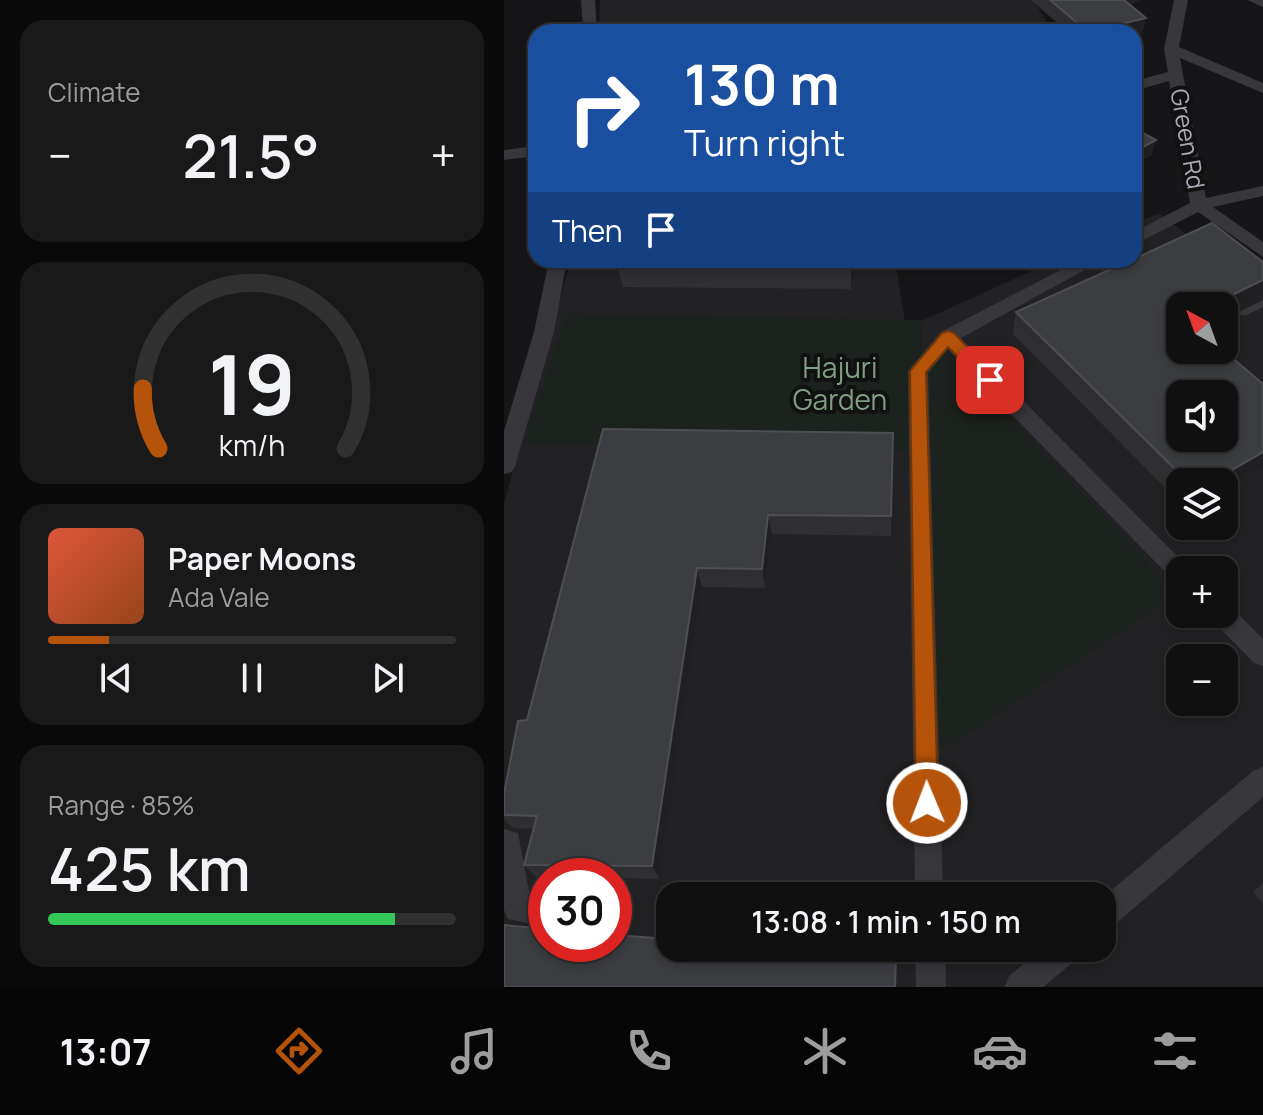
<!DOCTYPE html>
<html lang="en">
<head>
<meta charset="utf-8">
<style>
	body { margin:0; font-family:Manrope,sans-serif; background:#19191a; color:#f1f3f6; height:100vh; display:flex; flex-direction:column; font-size:30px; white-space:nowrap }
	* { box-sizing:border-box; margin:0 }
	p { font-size:26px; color:#9c9d9f }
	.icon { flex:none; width:44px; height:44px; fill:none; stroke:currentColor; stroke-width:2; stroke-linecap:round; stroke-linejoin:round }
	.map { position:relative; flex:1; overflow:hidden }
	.drawer { display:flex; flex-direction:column; gap:20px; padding:20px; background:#090909; width:504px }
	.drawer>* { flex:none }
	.top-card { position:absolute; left:24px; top:24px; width:614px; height:244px; border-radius:24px; box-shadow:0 4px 12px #0003,0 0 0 2px #303031; background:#1a4fa0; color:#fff; overflow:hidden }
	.needle { width:52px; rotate:319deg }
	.controls { position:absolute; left:662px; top:292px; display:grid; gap:16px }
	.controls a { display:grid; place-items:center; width:72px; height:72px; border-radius:16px; background:#101011; box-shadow:0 4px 12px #0003,0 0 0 2px #303031; font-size:40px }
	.speed { position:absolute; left:24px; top:858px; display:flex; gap:16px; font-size:40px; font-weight:700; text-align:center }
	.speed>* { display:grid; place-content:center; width:104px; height:104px; border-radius:50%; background:#101011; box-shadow:0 4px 12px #0003,0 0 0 2px #303031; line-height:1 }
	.speed .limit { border:12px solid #d22; background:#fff; color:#111 }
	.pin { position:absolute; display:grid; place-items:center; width:68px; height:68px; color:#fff; margin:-34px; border-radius:16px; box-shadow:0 4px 12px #0006 }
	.me { position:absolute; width:88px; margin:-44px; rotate:359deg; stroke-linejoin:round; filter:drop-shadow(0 0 6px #0008) }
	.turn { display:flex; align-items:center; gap:28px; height:168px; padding:0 24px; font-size:36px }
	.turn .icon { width:104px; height:104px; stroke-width:2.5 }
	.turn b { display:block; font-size:56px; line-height:68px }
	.then { display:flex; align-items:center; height:76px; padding:0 24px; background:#0003; gap:16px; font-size:30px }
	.big { font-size:60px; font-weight:600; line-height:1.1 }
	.drawer .card { flex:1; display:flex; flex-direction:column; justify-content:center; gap:12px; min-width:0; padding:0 28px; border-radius:24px; background:#19191a }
	.drawer .dial { align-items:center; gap:0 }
	.dial svg { height:208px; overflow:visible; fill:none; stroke:#303031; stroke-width:7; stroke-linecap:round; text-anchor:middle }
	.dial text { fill:#f1f3f6; stroke:none }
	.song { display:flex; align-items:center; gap:24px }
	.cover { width:96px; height:96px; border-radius:12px; background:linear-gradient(135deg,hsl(10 70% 55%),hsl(20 70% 35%)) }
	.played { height:8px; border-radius:4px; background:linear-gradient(90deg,#b45309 15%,#303031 15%) }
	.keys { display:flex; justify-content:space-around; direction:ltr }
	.heat { display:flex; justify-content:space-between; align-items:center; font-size:44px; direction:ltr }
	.charge { height:12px; border-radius:6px; background:linear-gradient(90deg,#34c759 85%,#303031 0) }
	.trip { position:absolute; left:152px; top:882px; width:460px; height:80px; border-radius:24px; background:#101011; box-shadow:0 4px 12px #0003,0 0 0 2px #303031; font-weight:600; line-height:80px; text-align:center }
	.tabs { display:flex; height:128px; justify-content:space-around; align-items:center; background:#060607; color:#9c9d9f }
	.tabs .icon { width:56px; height:56px }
	.tabs .current { color:#b45309 }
	.tabs b { font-size:36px; color:#f1f3f6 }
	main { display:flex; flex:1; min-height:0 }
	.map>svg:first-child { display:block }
</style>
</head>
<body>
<main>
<section class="drawer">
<div class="card"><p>Climate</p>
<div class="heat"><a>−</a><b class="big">21.5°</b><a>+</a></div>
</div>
<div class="card dial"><svg viewBox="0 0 100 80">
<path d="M14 69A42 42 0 1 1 86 69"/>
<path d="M14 69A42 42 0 0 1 8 46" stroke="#b45309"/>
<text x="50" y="56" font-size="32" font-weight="700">19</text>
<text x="50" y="72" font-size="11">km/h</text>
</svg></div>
<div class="card">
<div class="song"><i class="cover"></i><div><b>Paper Moons</b><p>Ada Vale</p></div></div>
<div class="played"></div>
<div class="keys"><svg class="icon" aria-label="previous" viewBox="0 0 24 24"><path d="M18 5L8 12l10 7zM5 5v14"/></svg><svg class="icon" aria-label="pause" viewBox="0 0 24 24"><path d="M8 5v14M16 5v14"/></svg><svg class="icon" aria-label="next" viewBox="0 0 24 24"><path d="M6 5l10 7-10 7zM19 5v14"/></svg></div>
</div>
<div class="card"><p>Range · 85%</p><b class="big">425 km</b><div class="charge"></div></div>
</section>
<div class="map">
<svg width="759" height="987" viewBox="0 0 759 987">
	<rect width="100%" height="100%" fill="#161517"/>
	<g fill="#222224" fill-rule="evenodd">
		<polygon points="96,0 530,0 548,32 95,32"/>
		<path d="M655,213L759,294V987H0V503L67,260H391L402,328L551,260H630V224ZM676,306H720V350H676ZM676,394H720V438H676ZM676,482H720V526H676ZM676,570H720V614H676ZM676,658H720V702H676ZM42,876H110V944H42ZM166,896H598V948H166Z"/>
	</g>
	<g fill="#1c221d">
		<polygon points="63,314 418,320 417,452 20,444"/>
		<polygon points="444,351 673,594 450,743 431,751 425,446 428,368"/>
	</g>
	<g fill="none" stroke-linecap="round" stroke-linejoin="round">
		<polygon fill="#37373c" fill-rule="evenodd" points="759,300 759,307 743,315 737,315 735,313 737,311"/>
		<g fill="#37373c" fill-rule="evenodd">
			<polygon points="77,0 91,0 93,32 79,32"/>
			<polygon points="670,0 684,0 675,47 759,83 759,93 676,58 702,198 759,186 759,196 709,207 759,242 759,257 694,212 630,245 630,232 686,203 665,81 630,91 630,81 664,72 660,49"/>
			<polygon points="743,0 759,0 759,7"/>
			<polygon points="32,146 32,156 0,160 0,150"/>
			<polygon points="45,260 63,260 50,332 11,466 8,472 0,474 0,431 30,332"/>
			<polygon points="576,260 599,260 457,338 687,570 676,570 676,582 668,579 444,349 424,373 439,896 411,896 404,371 437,332"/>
			<polygon points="720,604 727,607 759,639 759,666 750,663 709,621 706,614 720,614"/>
			<polygon points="759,767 759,797 608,927 598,932 598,898 749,771"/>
			<polygon points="0,829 14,833 26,896 42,897 42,927 4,919 0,910"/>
			<polygon points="411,948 441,948 442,987 412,987"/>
			<polygon points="539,948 577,948 573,959 539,987 501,987 505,976"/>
		</g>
	</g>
	<g fill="#2f2f32">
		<polygon points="527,0 636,0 626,5 639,32 630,35 630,32 564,32"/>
		<polygon points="115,260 356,260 347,289 119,287 113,266"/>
		<polygon points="759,262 759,297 720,317 676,306 759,467 720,490 720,482 676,482 676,503 509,334 512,312"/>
		<polygon points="99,429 389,433 387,536 268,534 261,588 198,587 156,879 110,878 110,876 42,876 42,878 33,878 20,865 29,829 9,828 0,819 0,794 23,720"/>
		<polygon points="759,883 759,904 749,892"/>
	</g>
	<g fill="#201f21">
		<polygon points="615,0 636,0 613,11"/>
		<polygon points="642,18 639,32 630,35 630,32 588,32"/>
		<polygon points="652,140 648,155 630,164 630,152"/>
		<polygon points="349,260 356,260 347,289 347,267"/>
		<polygon points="759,280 759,297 720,317 720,306 706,306"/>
		<polygon points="759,452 759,467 720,490 720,482 707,482"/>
		<polygon points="264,515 268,534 261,588 258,569"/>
		<polygon points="193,568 198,587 156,879 148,866"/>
	</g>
	<g fill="#3c3d40" stroke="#4d4e53" stroke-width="2" fill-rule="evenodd">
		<polygon points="546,0 620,0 642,18 584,32"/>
		<polygon points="630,128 652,140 630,152"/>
		<path d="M708,223L759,262V280L706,306H676V350H719L759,384V452L707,482H684L512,312L627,260H630V259ZM676,394H720V438H676Z"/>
		<polygon points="115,260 349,260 347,267 113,266"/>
		<polygon points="99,429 389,433 387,516 264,515 258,569 193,568 148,866 20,865 33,816 0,815 0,794 14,721 23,720"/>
		<polygon points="0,925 42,929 42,944 110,944 110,935 166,939 166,948 269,948 392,958 391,987 0,987"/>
	</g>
	<polygon fill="#b45309" stroke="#753606" stroke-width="2" points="444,331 450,333 494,380 492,384 480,384 444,347 422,372 434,803 431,811 423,815 415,811 412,803 406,371 438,333"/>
	<g text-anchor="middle" stroke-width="8" stroke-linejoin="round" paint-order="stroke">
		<g font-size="24" fill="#a9acb6" stroke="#111112">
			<text transform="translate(683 139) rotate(80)" y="8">Green Rd</text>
		</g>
		<g font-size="28" fill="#819f84" stroke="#111112">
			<text x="336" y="378">Hajuri<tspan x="336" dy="32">Garden</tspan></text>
		</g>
	</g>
</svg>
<div class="controls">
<a><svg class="needle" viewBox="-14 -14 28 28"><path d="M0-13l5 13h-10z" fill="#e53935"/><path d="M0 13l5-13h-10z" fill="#9c9d9f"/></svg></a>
<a><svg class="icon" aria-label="sound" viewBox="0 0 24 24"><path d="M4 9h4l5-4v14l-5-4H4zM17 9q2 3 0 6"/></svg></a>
<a><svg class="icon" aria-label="layers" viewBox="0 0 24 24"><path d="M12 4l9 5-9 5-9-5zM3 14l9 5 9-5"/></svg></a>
<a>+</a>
<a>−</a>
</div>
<div class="speed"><div class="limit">30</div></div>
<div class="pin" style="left:486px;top:380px;background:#d93025"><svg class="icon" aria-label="arrive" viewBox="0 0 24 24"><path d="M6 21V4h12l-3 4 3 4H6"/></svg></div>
<svg class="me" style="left:423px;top:803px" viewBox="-20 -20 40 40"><circle r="17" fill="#b45309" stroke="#fff" stroke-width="3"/><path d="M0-11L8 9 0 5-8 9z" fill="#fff"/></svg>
<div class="trip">13:08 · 1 min · 150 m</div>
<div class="top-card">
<div class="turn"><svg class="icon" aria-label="right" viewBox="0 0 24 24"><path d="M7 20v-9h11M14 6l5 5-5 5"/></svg><div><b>130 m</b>Turn right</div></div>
<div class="then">Then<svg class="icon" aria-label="arrive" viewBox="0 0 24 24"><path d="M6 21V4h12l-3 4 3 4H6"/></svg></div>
</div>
</div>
</main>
<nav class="tabs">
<b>13:07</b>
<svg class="icon current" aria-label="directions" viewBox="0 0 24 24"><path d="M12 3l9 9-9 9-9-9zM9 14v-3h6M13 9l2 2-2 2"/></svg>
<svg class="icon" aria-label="music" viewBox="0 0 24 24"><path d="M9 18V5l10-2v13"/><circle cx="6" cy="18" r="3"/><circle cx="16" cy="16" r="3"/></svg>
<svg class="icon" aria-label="phone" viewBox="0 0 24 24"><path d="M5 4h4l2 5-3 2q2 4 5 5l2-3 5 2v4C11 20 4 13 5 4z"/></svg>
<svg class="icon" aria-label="climate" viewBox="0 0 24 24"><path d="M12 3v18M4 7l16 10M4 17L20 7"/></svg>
<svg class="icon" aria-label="car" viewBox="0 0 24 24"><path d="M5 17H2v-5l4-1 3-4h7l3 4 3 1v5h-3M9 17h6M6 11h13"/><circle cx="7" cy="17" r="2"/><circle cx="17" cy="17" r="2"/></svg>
<svg class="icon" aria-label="filters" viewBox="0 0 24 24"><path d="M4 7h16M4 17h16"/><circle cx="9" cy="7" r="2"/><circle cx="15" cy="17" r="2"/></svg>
</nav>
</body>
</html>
